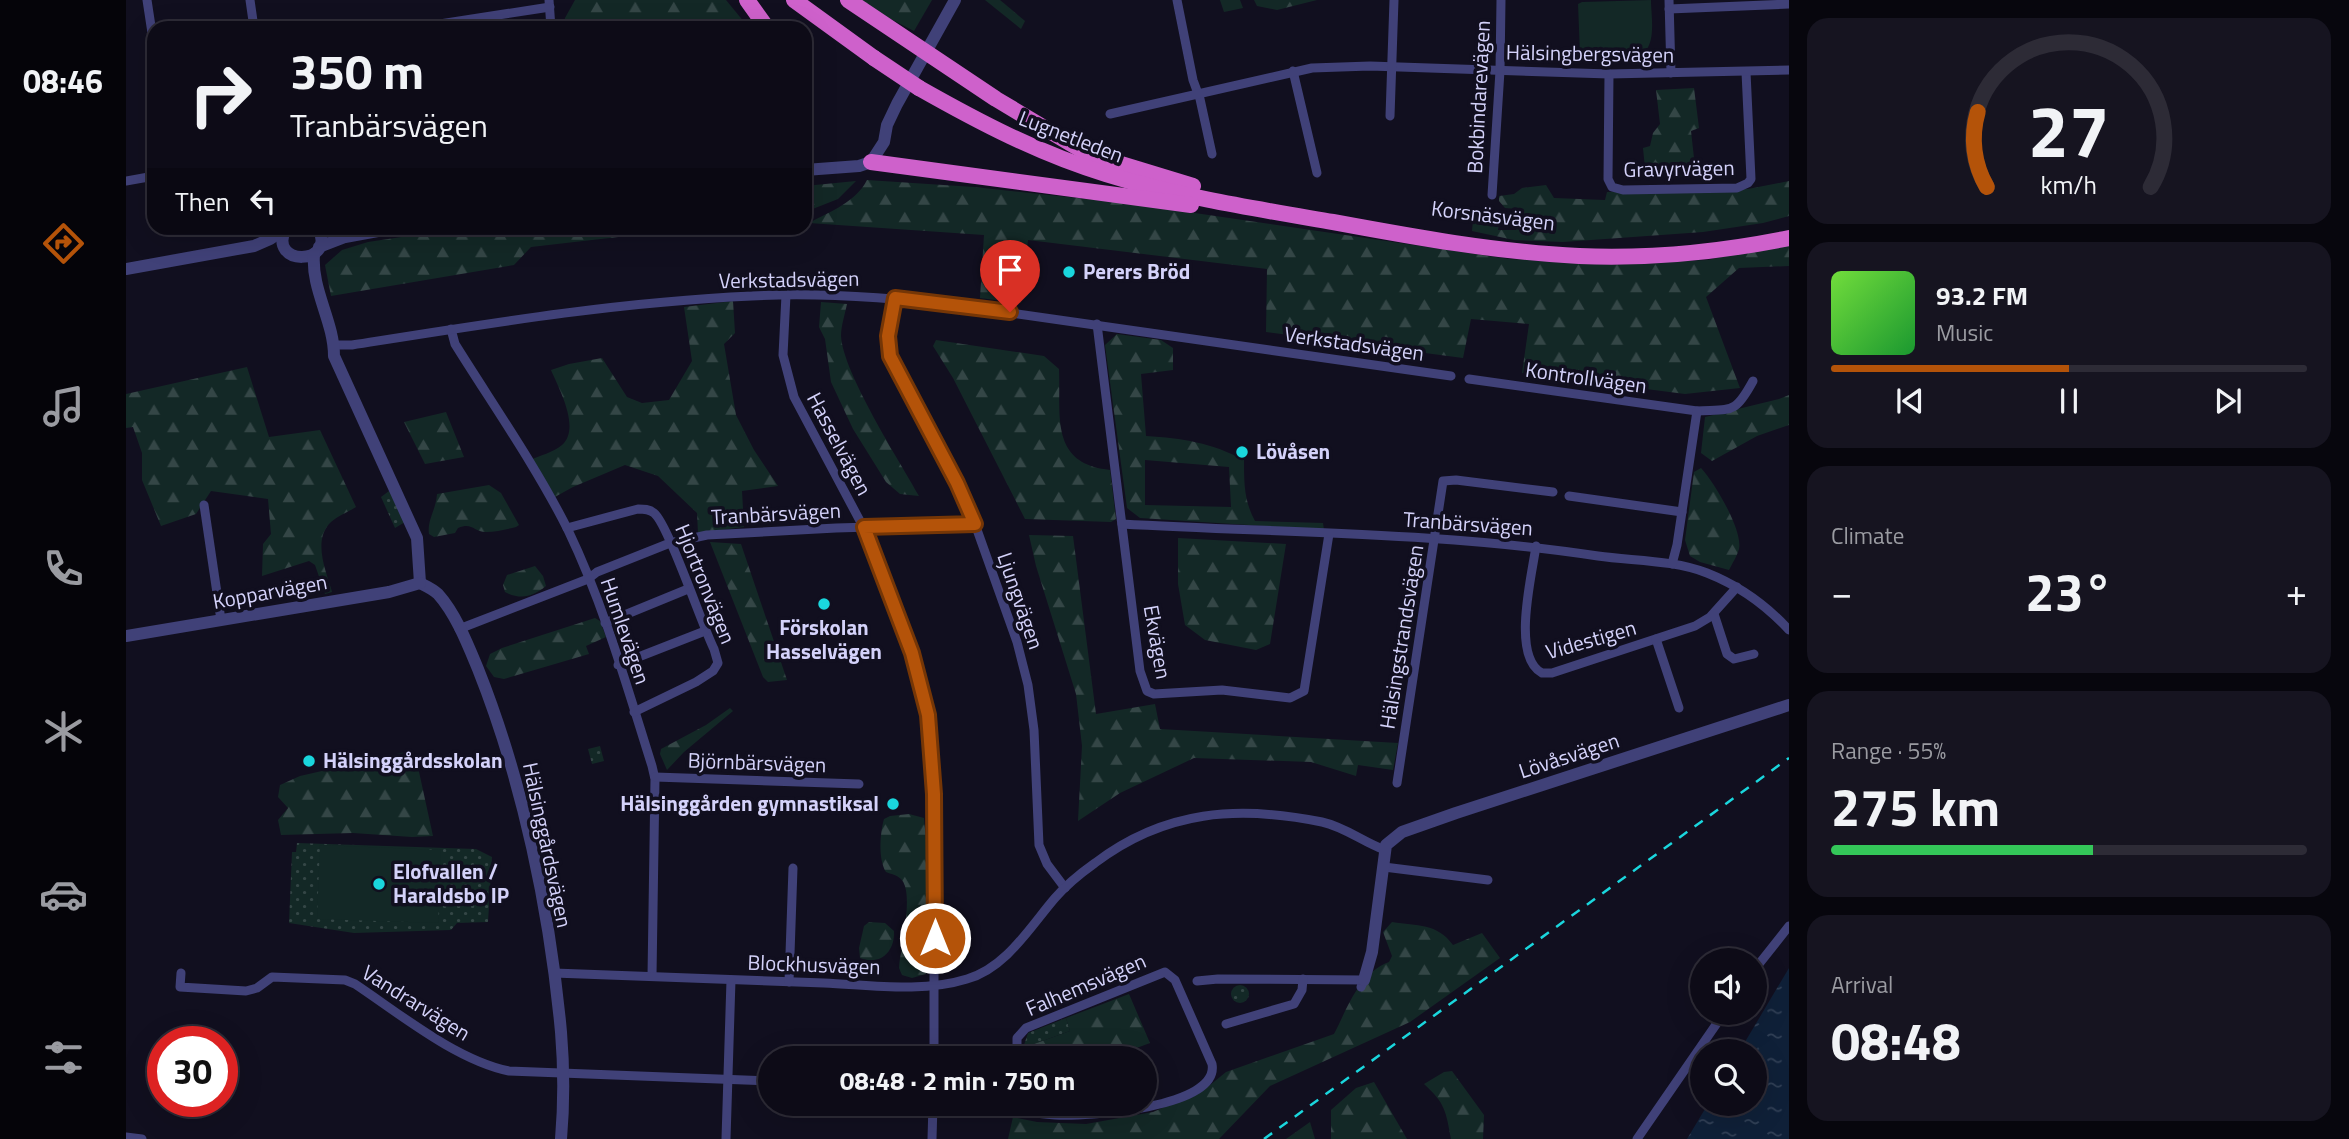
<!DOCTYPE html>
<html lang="en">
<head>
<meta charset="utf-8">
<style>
	body { margin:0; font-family:"Titillium Web",sans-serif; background:#161420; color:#f1f3f6; height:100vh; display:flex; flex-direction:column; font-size:26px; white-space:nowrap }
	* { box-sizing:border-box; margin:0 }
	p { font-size:23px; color:#9a9ba1 }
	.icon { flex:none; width:38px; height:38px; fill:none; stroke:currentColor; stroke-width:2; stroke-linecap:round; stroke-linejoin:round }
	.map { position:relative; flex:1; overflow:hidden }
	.sheet { display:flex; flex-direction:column; gap:18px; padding:18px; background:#07060d; width:560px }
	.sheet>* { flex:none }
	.guide { position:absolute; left:21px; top:21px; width:665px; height:214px; border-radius:21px; box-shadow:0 7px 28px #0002,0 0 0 2px #2d2b36; background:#0d0b17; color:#f1f3f6; overflow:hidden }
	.tools { position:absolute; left:1564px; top:948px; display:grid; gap:14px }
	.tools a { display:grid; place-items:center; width:77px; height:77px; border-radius:50%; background:#0d0b17; box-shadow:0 7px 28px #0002,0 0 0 2px #2d2b36; font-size:35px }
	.speed { position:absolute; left:21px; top:1026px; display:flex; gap:14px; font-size:35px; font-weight:700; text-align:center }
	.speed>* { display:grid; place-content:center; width:91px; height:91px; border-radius:50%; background:#0d0b17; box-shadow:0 7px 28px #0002,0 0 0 2px #2d2b36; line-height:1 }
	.speed .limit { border:10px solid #d22; background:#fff; color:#111 }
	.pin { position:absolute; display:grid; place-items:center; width:60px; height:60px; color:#fff; margin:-72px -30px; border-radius:50% 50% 50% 0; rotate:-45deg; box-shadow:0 0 7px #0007 }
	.pin .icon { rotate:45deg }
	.me { position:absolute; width:77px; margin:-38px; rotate:0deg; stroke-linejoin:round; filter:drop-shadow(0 0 5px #0008) }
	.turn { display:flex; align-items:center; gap:24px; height:147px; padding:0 28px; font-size:32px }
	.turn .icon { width:91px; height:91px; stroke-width:2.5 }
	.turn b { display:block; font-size:49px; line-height:60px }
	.then { display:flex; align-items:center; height:66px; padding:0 28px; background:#0003; gap:14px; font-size:26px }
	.big { font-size:52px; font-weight:700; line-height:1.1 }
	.sheet .tile { flex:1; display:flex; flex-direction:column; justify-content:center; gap:10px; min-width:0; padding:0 24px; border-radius:21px; background:#161420 }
	.sheet .dial { align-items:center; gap:0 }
	.dial svg { height:182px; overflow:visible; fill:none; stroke:#2d2b36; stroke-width:7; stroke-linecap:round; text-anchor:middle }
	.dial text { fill:#f1f3f6; stroke:none }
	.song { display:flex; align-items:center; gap:21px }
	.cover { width:84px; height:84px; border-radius:10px; background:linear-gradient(135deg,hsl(100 70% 55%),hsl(130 70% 35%)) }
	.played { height:7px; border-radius:4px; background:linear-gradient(90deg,#b45309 50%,#2d2b36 50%) }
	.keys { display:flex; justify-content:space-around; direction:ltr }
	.heat { display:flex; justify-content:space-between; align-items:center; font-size:38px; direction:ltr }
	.charge { height:10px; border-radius:5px; background:linear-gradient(90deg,#34c759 55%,#2d2b36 0) }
	.trip { position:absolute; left:632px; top:1046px; width:399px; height:70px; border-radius:35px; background:#0d0b17; box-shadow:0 7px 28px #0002,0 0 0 2px #2d2b36; font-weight:700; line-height:70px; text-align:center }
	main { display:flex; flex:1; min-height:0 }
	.tab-bar { display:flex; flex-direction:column; width:126px; justify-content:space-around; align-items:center; background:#050409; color:#9a9ba1 }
	.tab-bar .icon { width:49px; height:49px }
	.tab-bar .current { color:#b45309 }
	.tab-bar b { font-size:32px; color:#f1f3f6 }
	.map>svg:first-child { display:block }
</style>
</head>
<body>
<main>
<nav class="tab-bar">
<b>08:46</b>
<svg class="icon current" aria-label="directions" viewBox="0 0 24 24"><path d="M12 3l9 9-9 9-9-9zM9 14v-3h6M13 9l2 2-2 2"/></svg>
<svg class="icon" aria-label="music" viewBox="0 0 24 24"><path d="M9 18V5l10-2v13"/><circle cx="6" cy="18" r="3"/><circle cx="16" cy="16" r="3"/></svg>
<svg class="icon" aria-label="phone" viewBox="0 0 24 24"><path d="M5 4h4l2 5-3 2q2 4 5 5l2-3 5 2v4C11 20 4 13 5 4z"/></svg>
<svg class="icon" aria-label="climate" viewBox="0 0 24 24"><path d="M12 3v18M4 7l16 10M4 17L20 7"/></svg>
<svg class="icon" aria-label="car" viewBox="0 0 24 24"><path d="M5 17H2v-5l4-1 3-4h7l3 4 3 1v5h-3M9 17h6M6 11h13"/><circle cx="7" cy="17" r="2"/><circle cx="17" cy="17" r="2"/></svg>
<svg class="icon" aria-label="filters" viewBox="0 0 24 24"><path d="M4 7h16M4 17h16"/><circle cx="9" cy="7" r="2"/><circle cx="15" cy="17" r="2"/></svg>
</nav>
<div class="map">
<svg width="1663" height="1139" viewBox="0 0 1663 1139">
	<defs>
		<pattern id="grass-dots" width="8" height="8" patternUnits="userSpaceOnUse" patternTransform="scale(1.75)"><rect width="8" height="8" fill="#132826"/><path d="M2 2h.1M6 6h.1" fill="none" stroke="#344646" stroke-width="1.8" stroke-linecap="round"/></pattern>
		<pattern id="forest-firs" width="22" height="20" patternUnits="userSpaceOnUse" patternTransform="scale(1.75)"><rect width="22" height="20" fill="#132826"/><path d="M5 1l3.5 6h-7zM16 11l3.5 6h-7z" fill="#344646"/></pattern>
		<pattern id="water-ripples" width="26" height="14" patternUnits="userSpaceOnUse" patternTransform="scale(1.75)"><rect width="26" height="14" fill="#0f2038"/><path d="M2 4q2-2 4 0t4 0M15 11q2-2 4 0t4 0" fill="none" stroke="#314056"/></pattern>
	</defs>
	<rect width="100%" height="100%" fill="#110f1f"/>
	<g fill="url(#grass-dots)">
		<polygon points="263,491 279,522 269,528 255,497"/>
		<polygon points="474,746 478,761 466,764 462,749"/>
		<polygon points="171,843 350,849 366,857 362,922 331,923 325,930 228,933 163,923 166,852 170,852"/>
		<circle cx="1114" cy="994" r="9"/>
		<polygon points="940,1018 944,1031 897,1048 902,1033"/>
	</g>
	<g fill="url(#forest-firs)" fill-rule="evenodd">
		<polygon points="449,0 600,0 623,28 438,28 439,18"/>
		<polygon points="736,0 806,0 788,31 755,14"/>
		<polygon points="859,0 874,0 899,21 895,29"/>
		<polygon points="1094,0 1114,0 1117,8 1098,12"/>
		<polygon points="1128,0 1191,0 1151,10 1131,6"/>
		<polygon points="1568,88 1573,128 1565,131 1570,176 1520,178 1517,148 1524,146 1527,133 1534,124 1530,90"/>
		<path d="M741,180L848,187L1007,204L1383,259L1484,264L1582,260L1663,241V266L1613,268L1580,297L1614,388L1559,394L1396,373L1403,324L1345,319L1337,358L1140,332L1141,269L902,240L895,303L854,298L858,235L683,223C705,211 730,202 741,180Z"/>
		<polygon points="730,181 712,199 679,212 679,186"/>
		<polygon points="1663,181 1663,216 1637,223 1577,232 1437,242 1388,240 1346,231 1347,220 1357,220 1359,209 1374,217 1372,230 1390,230 1392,209 1379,208 1373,201 1373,196 1388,194 1396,188 1420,185 1428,198 1479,200 1481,192 1622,189"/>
		<polygon points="336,228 639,228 527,233 405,247 388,265 205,296 199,265 216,250 242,242"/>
		<path d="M607,301L609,333L598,344L610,415L628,450L652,486L616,491L618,527L572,533L571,513L532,476L499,465L447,487L427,498L404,460C413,456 428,452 436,445C455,428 433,389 425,370L443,364L476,358L501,397L516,403L543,400L566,361L558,307Z"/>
		<path d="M695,302L721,304C719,314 715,326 715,336C717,373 773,460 793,496L774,494L760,482L727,429L705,382L699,339L693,327Z"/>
		<path d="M991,334L1035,340L1047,348V370L1015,374L1020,436C1056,438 1086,443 1118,460C1118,483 1118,501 1129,521L1197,523L1198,530L1014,518L1001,508L979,345ZM1019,460L1103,467L1105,507L1019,505Z"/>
		<path d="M810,340L918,356L933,369C935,415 923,464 984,470L990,519L985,522L899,519L827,378L807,346Z"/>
		<path d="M121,367L143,437L194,430L230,507C222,512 212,516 205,522C186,540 200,571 206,592L199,594L189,565L183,561L136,576L137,544L145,534L142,499L85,491L70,514L35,526L16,480V453L7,427L0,428V394Z"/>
		<polygon points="1663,395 1663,425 1631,436 1586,461 1575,453 1579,417 1653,399"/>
		<polygon points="320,412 338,457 299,464 278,422"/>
		<path d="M1575,468C1588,482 1617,530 1613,549C1611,556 1606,564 1603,570L1574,562L1564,556L1559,540L1568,472Z"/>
		<path d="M363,485L375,493L393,525L390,527C381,529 370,532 360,532C347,532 347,522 332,528L329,533L308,537L303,534C301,520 310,510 311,494Z"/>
		<polygon points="903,535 947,536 970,714 1029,704 1034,729 1272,743 1267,770 1232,765 1230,776 1185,762 1068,758 994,793 952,821 956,746 950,694 910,566"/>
		<polygon points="1052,538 1160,544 1144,644 1130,650 1079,640 1059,625 1052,584"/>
		<polygon points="584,542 615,544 661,680 642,682 637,677"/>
		<path d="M409,566L417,576L420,586C406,597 395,600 379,592L377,585L381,575Z"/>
		<polygon points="469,618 474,621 480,637 460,646 463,654 378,679 368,677 360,666 364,654 376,648"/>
		<polygon points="604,708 607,711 558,752 541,770 534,754 535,749 580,725"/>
		<polygon points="279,752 290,758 307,836 286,837 227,833 155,835 152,820 162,808 152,797 154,785 174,776"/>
		<path d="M783,814L798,818L801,852L802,966L800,974L786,978L776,975L773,968C774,950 789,893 775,879C771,875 765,874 760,872C752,859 754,833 758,819L764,816Z"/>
		<path d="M743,922L759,923L768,931C769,951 755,966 734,958L733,948L738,926Z"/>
		<path d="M1266,922C1291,926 1311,923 1327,945L1356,933L1374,958L1284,1022L1144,1086L1093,1139H882L887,1117L911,1122L960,1124L1027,1112L1078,1090L1100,1072L1208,1034C1222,1007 1233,973 1263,962L1266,956L1257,932Z"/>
		<polygon points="1003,994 1024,1043 981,1059 896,1059 897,1048 944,1031 940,1018"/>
		<path d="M1326,1071L1358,1115L1357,1139H1325C1320,1111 1319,1103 1298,1084L1318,1072Z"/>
		<polygon points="1248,1082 1281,1139 1205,1139 1205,1110 1230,1088"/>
		<polygon points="1184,1122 1189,1139 1160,1139"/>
	</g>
	<g fill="#132826">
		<path d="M1525,0C1525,16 1531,44 1516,54L1454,55L1452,4L1456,2Z"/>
		<polygon points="194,845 315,850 312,923 191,919"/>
	</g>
	<polygon fill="url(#water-ripples)" points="1663,968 1663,1139 1561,1139 1582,1104 1629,1104 1629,1052 1613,1052"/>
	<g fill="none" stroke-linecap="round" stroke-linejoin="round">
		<g stroke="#404178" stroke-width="9">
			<polyline points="21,0 28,46"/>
			<polyline points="124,0 128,28"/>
			<polyline points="423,0 425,28"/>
			<polyline points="1051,0 1067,80 1074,99 1086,154"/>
			<polyline points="1543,0 1545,73"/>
			<polyline points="1543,9 1663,4"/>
			<polyline points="288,28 424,7"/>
			<polyline points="1167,71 1191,173"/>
			<polyline points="1483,74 1482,179 1486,187 1497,190 1611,188 1622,183 1625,179 1620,72"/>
			<polyline points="984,114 1186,68 1244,66 1483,74 1663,70"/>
			<polyline points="1264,116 1268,0"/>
			<polyline points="0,181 28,176"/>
			<polyline points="1366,195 1374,71 1375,0"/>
			<polyline points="660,295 657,355 668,397 741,534 786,653 802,715 808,794 808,1059"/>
			<polyline points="769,298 762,336 763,353 831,483 849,524 891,642 902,685 908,730 913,845 921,864 939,888"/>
			<polyline points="971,324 1014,671 1021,691 1028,694 1096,690 1164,698 1178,691 1203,534"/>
			<path d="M325,329L329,344C367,405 410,466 442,530C478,605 501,687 526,766L529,779L526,976"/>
			<path d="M208,345H226C359,324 491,302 626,296C699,292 771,298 843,307L1325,376"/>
			<path d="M1343,379L1571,411C1607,409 1609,414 1627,381"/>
			<polyline points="1443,496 1556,512"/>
			<polyline points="78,505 95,620"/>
			<path d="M996,524C1155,533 1315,532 1472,556C1508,561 1548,560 1581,573C1614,586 1640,605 1663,630"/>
			<path d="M441,528L512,509C518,509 523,509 528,513C542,524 576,625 588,649L592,663L587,671L570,682L508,712"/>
			<path d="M1410,546C1406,575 1385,657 1416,673H1426L1569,626L1584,617L1611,587"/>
			<polyline points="1546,564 1551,545 1571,411"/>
			<polyline points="1588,614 1601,654 1608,659 1628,654"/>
			<polyline points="479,623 562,589"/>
			<polyline points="333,629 462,579 471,572 544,543 581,535 710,528 849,524"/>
			<polyline points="1530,639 1553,708"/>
			<polyline points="492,665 579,631"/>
			<polyline points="529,777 733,784"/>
			<polyline points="1271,783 1317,481 1330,480 1427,492"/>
			<polyline points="1258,867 1362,880"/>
			<polyline points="1629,969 1663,926"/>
			<path d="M55,973L54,987L120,991L131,988L146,977L219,980L229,984C274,1014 330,1060 383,1071L644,1081"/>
			<path d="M428,973C518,977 608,980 698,983C745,985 796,993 841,979C880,968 904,927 929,898C941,884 955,873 969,863C1039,810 1112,805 1196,822C1219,827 1237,842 1259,850"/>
			<polyline points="1071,981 1092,979 1238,980 1235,987"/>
			<polyline points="663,982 667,868"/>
			<polyline points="1100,1024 1168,1004 1176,990 1177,979"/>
			<path d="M865,1104C886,1109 908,1114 929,1115C959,1117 1094,1108 1086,1064L1049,980L1039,972L900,1028L891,1038V1059"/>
			<polyline points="0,1137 16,1139"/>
			<polyline points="600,1139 605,980"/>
			<polyline points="806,1139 807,1104"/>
			<polyline points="1511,1139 1598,1013"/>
		</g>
		<g stroke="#404178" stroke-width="12">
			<polyline points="679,170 733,166 745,162 758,142 761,125 771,104 829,0"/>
			<path d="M160,228C140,267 212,266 192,228"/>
			<polyline points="193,247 219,237 268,228"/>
			<path d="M188,254C185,290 208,321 208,356L291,538L294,583"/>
			<polyline points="0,269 128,246 144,239 160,228"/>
			<path d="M294,583C300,586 307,589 312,594C330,614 342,645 352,669C397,782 424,912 435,1032C438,1068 438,1104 435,1139"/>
			<polyline points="0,636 263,592 294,583"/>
			<polyline points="1238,980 1246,952 1260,845 1276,832 1330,813 1663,705"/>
		</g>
		<g stroke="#ce61cb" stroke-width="16">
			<polyline points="621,0 641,28"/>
			<polyline points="668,0 748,58"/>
			<polyline points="722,0 870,99 962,154 1067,186"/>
			<path d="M793,88C853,122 914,154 980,174C1053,197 1131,209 1207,222C1288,237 1370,252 1453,256C1523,259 1594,252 1663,238"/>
			<polyline points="745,162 1065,205"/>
		</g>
		<polyline stroke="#1ad6dd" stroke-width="2.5" stroke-dasharray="10 9" stroke-linecap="butt" points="1138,1139 1663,758"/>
		<polyline stroke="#ce61cb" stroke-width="16" points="748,58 793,88"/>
	</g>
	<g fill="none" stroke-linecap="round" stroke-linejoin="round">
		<defs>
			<polyline id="route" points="809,938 808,794 802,715 786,653 738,527 849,524 831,483 764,356 762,336 769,298 884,312"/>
		</defs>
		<use href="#route" stroke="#753606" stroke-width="18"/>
		<use href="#route" stroke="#b45309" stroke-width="12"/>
	</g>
	<g fill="#1ad6dd" stroke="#110f1f" stroke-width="2.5">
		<circle cx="943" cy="272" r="7"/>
		<circle cx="1116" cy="452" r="7"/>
		<circle cx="698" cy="604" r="7"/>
		<circle cx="183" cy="761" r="7"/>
		<circle cx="767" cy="804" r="7"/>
		<circle cx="253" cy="884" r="7"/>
	</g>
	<g text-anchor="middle" stroke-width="7" stroke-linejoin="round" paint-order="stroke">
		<g font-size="21" fill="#d4d2fa" stroke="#110f1f">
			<text transform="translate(1464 54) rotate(1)" y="7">Hälsingbergsvägen</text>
			<text transform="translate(1353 97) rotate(-87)" y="7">Bokbindarevägen</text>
			<text transform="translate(945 137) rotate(21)" y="7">Lugnetleden</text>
			<text transform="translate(1553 169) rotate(-1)" y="7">Gravyrvägen</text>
			<text transform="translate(1367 216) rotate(7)" y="7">Korsnäsvägen</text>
			<text transform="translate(663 280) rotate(-1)" y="7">Verkstadsvägen</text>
			<text transform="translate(1228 344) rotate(8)" y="7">Verkstadsvägen</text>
			<text transform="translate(1460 378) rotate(8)" y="7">Kontrollvägen</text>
			<text transform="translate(713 444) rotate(62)" y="7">Hasselvägen</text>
			<text transform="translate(650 514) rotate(-3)" y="7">Tranbärsvägen</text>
			<text transform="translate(1342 524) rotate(4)" y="7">Tranbärsvägen</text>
			<text transform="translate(579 584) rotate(68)" y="7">Hjortronvägen</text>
			<text transform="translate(144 592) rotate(-10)" y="7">Kopparvägen</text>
			<text transform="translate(894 601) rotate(71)" y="7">Ljungvägen</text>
			<text transform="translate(499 631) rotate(71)" y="7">Humlevägen</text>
			<text transform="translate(1276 637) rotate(-81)" y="7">Hälsingstrandsvägen</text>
			<text transform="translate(1465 640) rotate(-16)" y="7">Videstigen</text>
			<text transform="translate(1031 642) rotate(80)" y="7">Ekvägen</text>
			<text transform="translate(1443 756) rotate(-18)" y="7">Lövåsvägen</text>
			<text transform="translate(631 763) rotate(2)" y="7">Björnbärsvägen</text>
			<text transform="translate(421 845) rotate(78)" y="7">Hälsinggårdsvägen</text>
			<text transform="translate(688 965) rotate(2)" y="7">Blockhusvägen</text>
			<text transform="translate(960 985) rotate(-23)" y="7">Falhemsvägen</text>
			<text transform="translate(290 1003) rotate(32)" y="7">Vandrarvägen</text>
		</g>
		<g font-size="21" font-weight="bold" fill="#d4d2fa" stroke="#110f1f" text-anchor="start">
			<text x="957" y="279">Perers Bröd</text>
			<text x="1130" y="459">Lövåsen</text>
			<text x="698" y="635" text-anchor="middle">Förskolan<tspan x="698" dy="24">Hasselvägen</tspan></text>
			<text x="197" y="768">Hälsinggårdsskolan</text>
			<text x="753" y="811" text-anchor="end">Hälsinggården gymnastiksal</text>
			<text x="267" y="879">Elofvallen /<tspan x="267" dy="24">Haraldsbo IP</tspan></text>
		</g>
	</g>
</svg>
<div class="tools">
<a><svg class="icon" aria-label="sound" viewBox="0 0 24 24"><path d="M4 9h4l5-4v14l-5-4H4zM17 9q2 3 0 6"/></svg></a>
<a><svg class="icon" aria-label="search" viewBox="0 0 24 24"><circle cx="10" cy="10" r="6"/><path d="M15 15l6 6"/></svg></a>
</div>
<div class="speed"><div class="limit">30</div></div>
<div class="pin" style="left:884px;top:312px;background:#d93025"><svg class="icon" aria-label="arrive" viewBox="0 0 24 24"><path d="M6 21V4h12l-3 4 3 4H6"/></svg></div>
<svg class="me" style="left:809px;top:938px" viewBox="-20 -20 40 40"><circle r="17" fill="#b45309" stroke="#fff" stroke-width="3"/><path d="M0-11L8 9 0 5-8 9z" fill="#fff"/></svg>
<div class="trip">08:48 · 2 min · 750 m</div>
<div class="guide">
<div class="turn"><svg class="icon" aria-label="right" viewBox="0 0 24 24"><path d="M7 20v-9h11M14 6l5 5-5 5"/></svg><div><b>350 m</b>Tranbärsvägen</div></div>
<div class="then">Then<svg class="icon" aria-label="left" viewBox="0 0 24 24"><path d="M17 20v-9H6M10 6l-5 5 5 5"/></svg></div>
</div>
</div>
<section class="sheet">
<div class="tile dial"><svg viewBox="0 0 100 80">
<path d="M14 69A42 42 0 1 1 86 69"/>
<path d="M14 69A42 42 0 0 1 10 36" stroke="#b45309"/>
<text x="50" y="56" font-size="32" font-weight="700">27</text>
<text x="50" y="72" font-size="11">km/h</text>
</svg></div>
<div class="tile">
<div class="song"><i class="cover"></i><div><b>93.2 FM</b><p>Music</p></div></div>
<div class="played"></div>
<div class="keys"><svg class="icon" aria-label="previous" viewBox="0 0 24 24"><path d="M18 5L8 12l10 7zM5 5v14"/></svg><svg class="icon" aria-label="pause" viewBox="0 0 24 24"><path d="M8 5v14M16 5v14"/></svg><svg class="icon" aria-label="next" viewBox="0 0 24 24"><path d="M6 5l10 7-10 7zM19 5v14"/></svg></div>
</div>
<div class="tile"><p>Climate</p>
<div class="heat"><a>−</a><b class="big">23°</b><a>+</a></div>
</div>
<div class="tile"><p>Range · 55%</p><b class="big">275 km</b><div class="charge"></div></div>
<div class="tile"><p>Arrival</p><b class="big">08:48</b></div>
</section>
</main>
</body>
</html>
